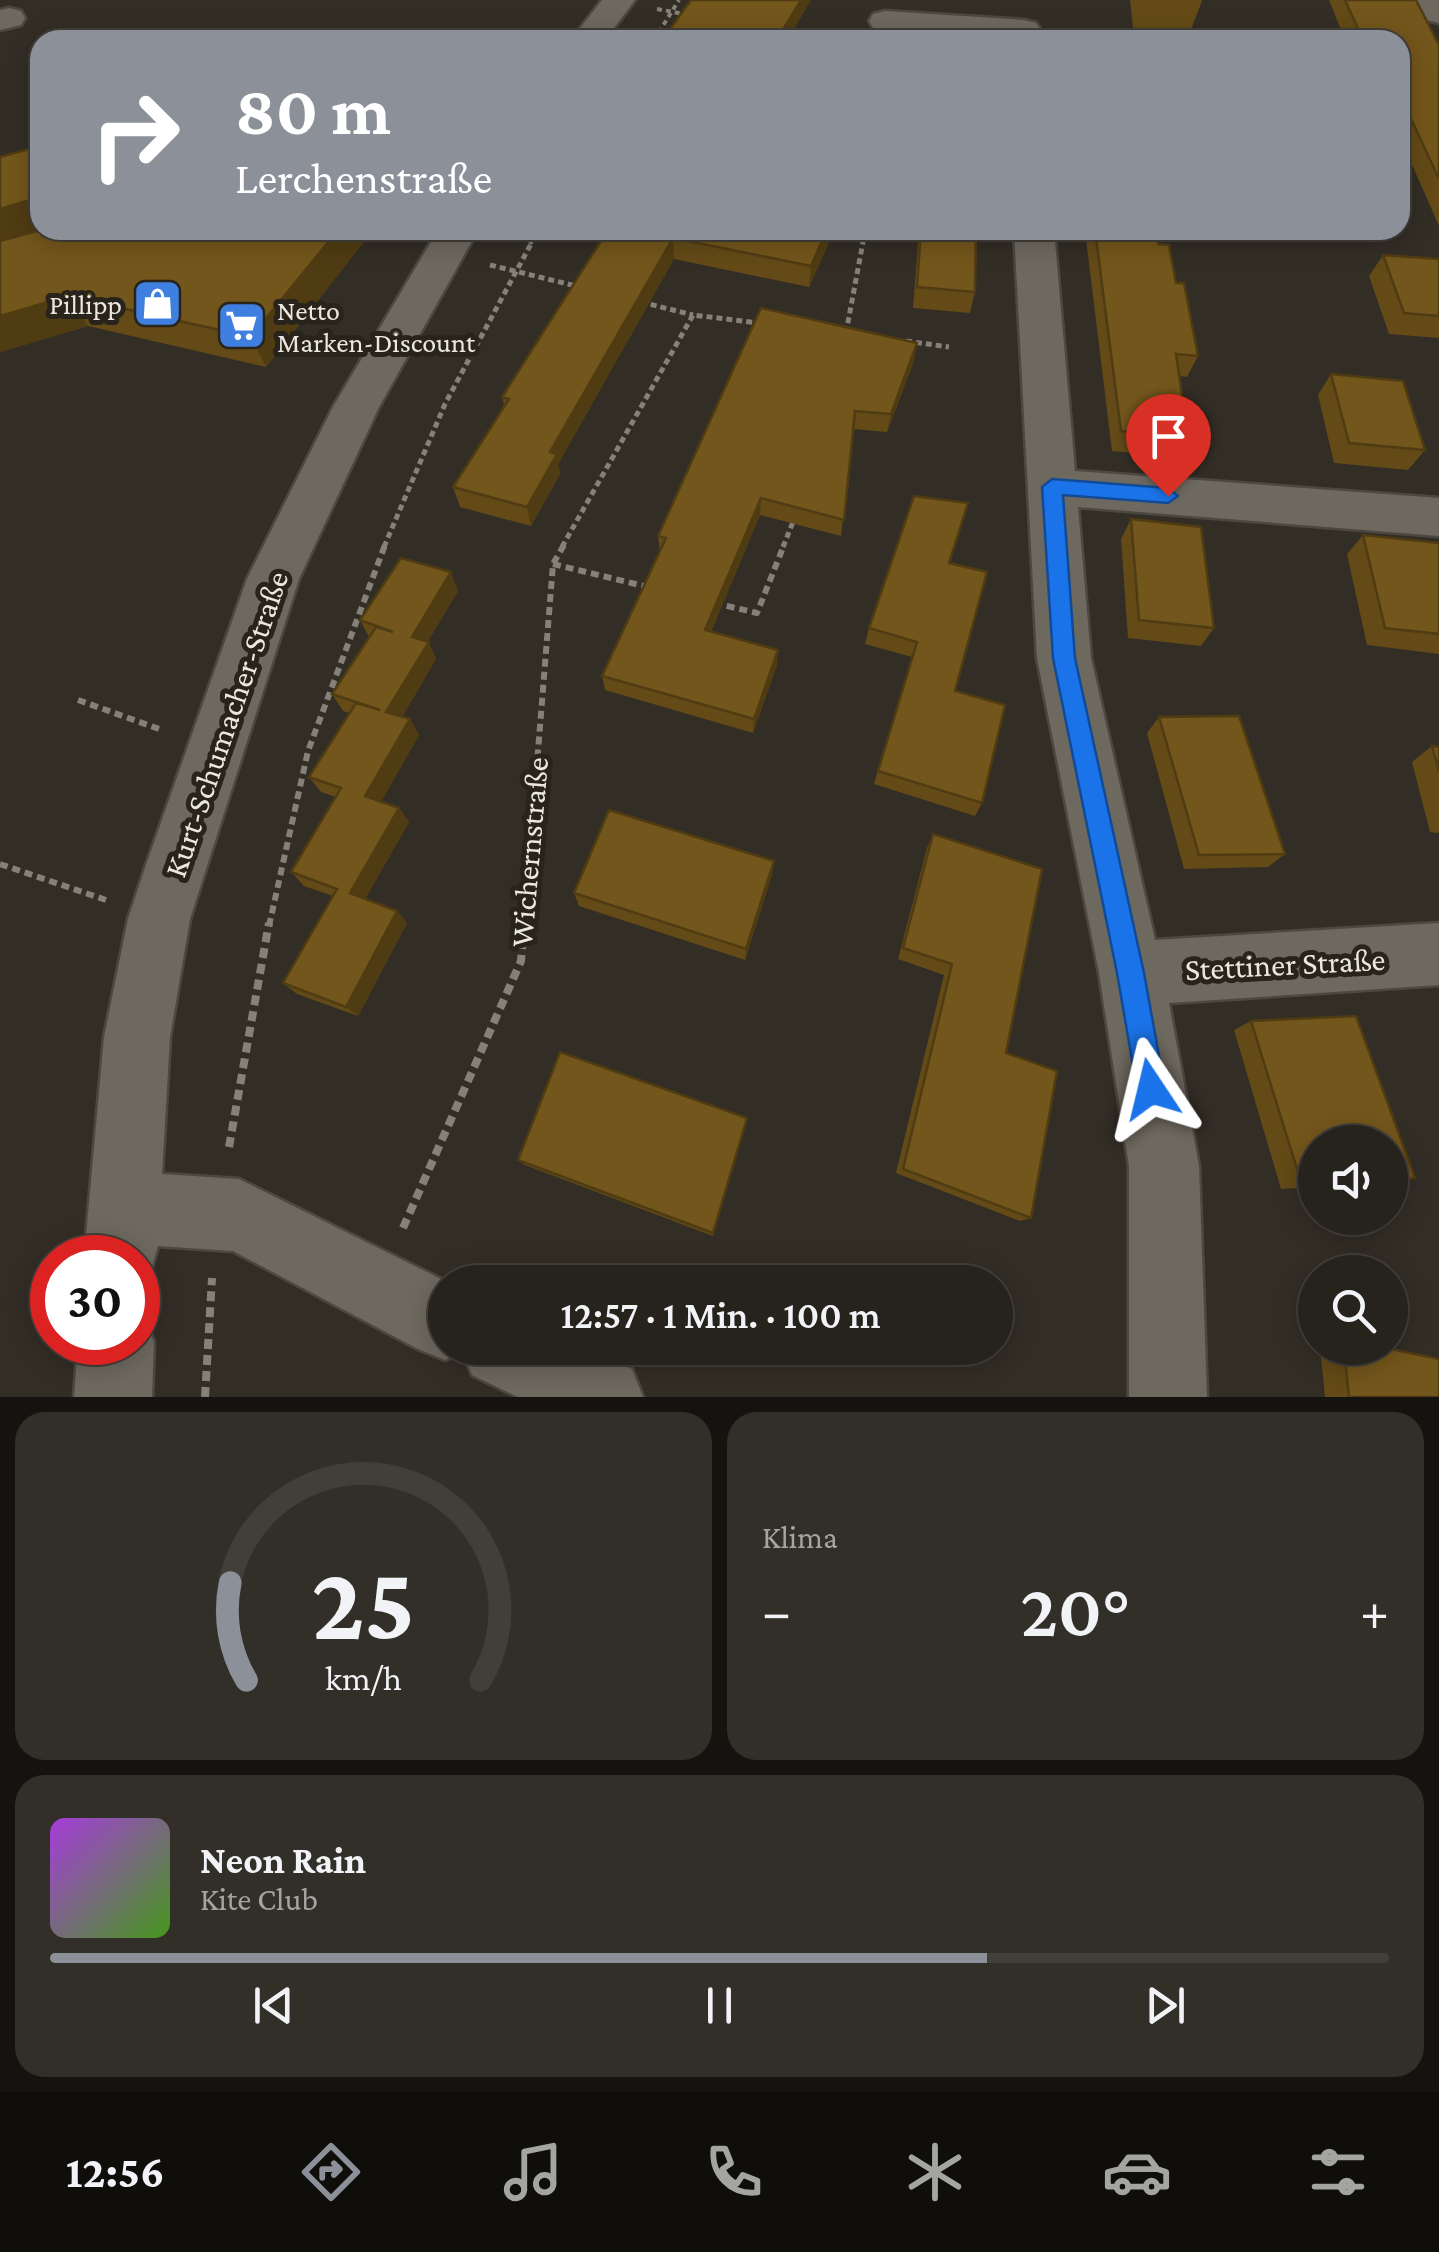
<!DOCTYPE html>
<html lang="de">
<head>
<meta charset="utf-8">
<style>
	body { margin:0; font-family:"Crimson Pro",serif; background:#322f29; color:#f1f3f6; height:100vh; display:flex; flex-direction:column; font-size:38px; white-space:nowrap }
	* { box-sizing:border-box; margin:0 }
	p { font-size:32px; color:#a4a4a3 }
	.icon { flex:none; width:55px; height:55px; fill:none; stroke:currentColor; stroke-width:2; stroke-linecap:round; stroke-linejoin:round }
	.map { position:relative; height:1397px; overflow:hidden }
	.panel { display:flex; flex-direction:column; gap:15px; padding:15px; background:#15130f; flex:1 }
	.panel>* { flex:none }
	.banner { position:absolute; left:30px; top:30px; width:1380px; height:210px; border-radius:30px; box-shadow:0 5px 25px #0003,0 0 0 2px #423f3b; background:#8c9099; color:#fff; overflow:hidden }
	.controls { position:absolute; left:1298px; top:1125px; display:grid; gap:20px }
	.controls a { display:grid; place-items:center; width:110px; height:110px; border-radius:50%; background:#26221c; box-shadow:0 5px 25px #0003,0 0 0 2px #423f3b; font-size:50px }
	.speed { position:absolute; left:30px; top:1235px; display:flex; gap:20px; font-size:50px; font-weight:700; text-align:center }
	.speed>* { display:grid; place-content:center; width:130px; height:130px; border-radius:50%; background:#26221c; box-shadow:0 5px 25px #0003,0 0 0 2px #423f3b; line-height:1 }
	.speed .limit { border:15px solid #d22; background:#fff; color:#111 }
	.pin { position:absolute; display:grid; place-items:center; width:85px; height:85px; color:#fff; margin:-102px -42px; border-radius:50% 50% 50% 0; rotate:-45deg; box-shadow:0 0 10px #0007 }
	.pin .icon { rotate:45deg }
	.me { position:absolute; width:110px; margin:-55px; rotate:350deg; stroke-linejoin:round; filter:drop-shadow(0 0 8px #0008) }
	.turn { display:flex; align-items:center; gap:35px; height:210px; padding:0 40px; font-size:45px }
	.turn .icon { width:130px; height:130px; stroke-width:2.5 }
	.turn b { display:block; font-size:70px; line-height:85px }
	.big { font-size:75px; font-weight:600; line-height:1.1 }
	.panel .card { flex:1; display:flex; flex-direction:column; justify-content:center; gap:15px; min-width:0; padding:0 35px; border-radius:30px; background:#322f29 }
	.panel .dial { align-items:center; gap:0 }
	.dial svg { height:260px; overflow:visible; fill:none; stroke:#423f3b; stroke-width:7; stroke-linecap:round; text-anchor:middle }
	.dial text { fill:#f1f3f6; stroke:none }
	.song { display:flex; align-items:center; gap:30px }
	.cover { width:120px; height:120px; border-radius:15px; background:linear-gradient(135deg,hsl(280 70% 55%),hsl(100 70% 35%)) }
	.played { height:10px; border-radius:5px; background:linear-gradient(90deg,#8c9099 70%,#423f3b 70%) }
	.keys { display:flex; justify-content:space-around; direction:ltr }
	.heat { display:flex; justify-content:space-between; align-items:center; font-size:55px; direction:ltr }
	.panel .tiles { flex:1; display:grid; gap:15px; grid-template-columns:1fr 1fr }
	.card:last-child { grid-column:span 2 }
	.trip { position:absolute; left:428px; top:1265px; width:585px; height:100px; border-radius:50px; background:#26221c; box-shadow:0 5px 25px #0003,0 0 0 2px #423f3b; font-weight:600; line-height:100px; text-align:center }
	.dock { display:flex; height:160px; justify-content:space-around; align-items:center; background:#0f0e0b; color:#a4a4a3 }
	.dock .icon { width:70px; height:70px }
	.dock .selected { color:#8c9099 }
	.dock b { font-size:45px; color:#f1f3f6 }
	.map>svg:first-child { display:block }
</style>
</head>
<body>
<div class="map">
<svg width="1439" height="1397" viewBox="0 0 1439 1397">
	<rect width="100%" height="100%" fill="#322d25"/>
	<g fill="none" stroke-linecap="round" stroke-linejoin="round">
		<defs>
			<g id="minor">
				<polygon points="602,0 635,0 605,40 571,40"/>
				<polygon points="1416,0 1439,0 1439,23 1427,20"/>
				<polygon points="9,8 21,11 25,18 21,25 0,30 0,10"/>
				<polygon points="885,11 1024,20 1036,23 1041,30 1036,37 1024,40 873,28 869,21 873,14"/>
				<polygon points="438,230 478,230 379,407 299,579 190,919 170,1037 162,1174 239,1179 447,1282 445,1348 584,1348 632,1369 643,1397 518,1397 472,1375 463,1352 445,1360 418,1349 233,1251 158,1246 147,1284 138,1288 138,1258 84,1258 104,1037 128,919 146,865 247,579 333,407"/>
				<polygon points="1014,230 1054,230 1075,471 1439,498 1439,536 1078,507 1091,658 1155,940 1439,923 1439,985 1169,1003 1199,1166 1207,1397 1129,1397 1129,1166 1099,973 1037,658"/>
				<polygon points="138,1313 143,1315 154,1342 152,1397 74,1397 78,1342 138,1342"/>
			</g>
		</defs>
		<use href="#minor" stroke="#4c4841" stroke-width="5"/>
		<g stroke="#85817a" stroke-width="4" stroke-dasharray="5 4" stroke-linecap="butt">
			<polyline points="657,9 689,15"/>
			<polyline points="805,36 829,40"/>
			<polyline points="654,40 679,0"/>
			<polyline points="859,230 863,244"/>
			<polyline points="530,244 538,230"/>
		</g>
		<g stroke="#85817a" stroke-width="5" stroke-dasharray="6 4" stroke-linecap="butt">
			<polyline points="490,265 580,287"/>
			<polyline points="641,302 693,315"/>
			<polyline points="846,333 863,242"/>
			<polyline points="906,341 949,347"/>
			<polyline points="384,547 445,404 532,242"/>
			<polyline points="562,547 693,315 759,323"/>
			<polyline points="783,547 795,517"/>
		</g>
		<g stroke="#85817a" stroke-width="6" stroke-dasharray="8 5" stroke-linecap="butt">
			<polyline points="553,564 648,587"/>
			<polyline points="714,603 757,613 784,545"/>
			<polyline points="78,700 162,730"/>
			<polyline points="0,864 106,900"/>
			<polyline points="269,926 308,751 385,545"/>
			<polyline points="524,926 553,564 564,545"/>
		</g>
		<g stroke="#85817a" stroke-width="8" stroke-dasharray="10 6" stroke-linecap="butt">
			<polyline points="229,1147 269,923"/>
			<polyline points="403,1228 521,961 524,923"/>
			<polyline points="205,1397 212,1278"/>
		</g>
		<use href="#minor" fill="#6e695f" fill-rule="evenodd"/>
	</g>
	<g fill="#634a17">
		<polygon points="1130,0 1201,0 1202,1 1187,40 1171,40 1134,37"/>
		<polygon points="1329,0 1416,0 1439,45 1439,226 1400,137 1400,40 1345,40"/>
		<polygon points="0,157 40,230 373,230 266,367 88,326 0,352"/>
		<polygon points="608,230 830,230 828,245 809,287 674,259 558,464 560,474 531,526 460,507 453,487 504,405 502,397"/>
		<polygon points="919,230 976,230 975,292 970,313 913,308"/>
		<polygon points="1089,230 1157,230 1158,244 1176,283 1198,356 1187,377 1179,376 1188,437 1177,457 1112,451 1086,239"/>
		<polygon points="1383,255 1439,259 1439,338 1389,334 1369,276"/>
		<polygon points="914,361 887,432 853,429 841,536 760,515 711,632 777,665 753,733 605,690 602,676 660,552 658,536"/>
		<polygon points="1331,374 1425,450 1408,470 1334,463 1318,395"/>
		<polygon points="1131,519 1214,628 1201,646 1128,638 1121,539"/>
		<polygon points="1363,535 1439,543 1439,654 1367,645 1347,554"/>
		<polygon points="949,563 955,691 982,803 975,816 874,784 912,657 865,644 869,628"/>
		<polygon points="458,591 428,641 436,659 402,717 410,719 419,735 381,801 399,808 409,822 365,899 397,911 407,923 358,1016 297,994 283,983 333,896 304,886 291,872 336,797 321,792 309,777 349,713 343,711 332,694 369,637 360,620"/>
		<polygon points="1159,717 1285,854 1268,867 1184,869 1147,733"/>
		<polygon points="1432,746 1439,747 1439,833 1430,832 1412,762"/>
		<polygon points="933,834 1006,1053 1031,1218 1020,1221 896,1173 944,975 898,959 927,848"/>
		<polygon points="772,875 745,960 579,906 574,893"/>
		<polygon points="1356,1016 1415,1178 1390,1183 1390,1142 1315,1142 1315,1187 1281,1189 1234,1030 1251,1021"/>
		<polygon points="747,1118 713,1236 525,1165 518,1160"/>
		<polygon points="1320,1348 1386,1348 1439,1397 1325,1397"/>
	</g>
	<g fill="#503c13">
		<polygon points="801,0 811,0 788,40 784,28"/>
		<polygon points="40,197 40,230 0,246 0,209"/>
		<polygon points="338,230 373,230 266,367 251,337"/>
		<polygon points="827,230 830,230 828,245 809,287 811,266"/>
		<polygon points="673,238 674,259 558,464 560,474 531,526 527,507 550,452"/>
		<polygon points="68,296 88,326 0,352 0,316"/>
		<polygon points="917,343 914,361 887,432 891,414"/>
		<polygon points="761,498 760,515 705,646 705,630"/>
		<polygon points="451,572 458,591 420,654 412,637"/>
		<polygon points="429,642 436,659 396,728 386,712"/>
		<polygon points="778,650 777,665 753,733 754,719"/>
		<polygon points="410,719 419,735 376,811 365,796"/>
		<polygon points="399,808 409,822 361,906 350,893"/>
		<polygon points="774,861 772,875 745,960 746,949"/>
		<polygon points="397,911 407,923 358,1016 346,1007"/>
	</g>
	<g fill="#73561b" stroke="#503c13" stroke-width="2.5">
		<polygon points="691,0 801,0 784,28 812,33 808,40 662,40"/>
		<polygon points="1345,0 1416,0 1439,45 1439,179 1400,95 1400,40 1363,40"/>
		<polygon points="935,32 979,36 979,40 935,40"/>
		<polygon points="40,146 40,197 0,209 0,157"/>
		<polygon points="40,230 338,230 251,337 68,296 0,316 0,241"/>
		<polygon points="608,230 827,230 811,266 673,238 550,452 557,454 527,507 453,487 509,399 502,397"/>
		<polygon points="921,230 976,230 975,292 917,287"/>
		<polygon points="1095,230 1157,230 1158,244 1169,245 1176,283 1184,283 1198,356 1176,354 1188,437 1121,431"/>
		<polygon points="1383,255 1439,259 1439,316 1404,313"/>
		<polygon points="761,308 917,343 891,414 855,411 844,520 761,498 705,630 778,650 754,719 602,676 666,538 658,536"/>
		<polygon points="1331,374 1403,381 1425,450 1349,443"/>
		<polygon points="914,496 968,503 949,563 987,572 955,691 1005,705 982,803 878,771 917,642 869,628"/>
		<polygon points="1131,519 1201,527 1214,628 1139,620"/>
		<polygon points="1363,535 1439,543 1439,634 1385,628"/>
		<polygon points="401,558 451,572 412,637 429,642 386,712 410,719 365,796 399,808 350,893 397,911 346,1007 283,983 337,889 291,872 341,788 309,777 356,703 380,710 332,694 376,627 393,632 360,620"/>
		<polygon points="1239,716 1285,854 1199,855 1159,717"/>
		<polygon points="1432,746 1439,747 1439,771"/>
		<polygon points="609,810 774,861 746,949 574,893"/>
		<polygon points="933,834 1042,869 1006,1053 1057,1071 1031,1218 903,1169 952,964 903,948"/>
		<polygon points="1356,1016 1415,1178 1390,1180 1390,1142 1315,1142 1315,1184 1302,1185 1251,1021"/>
		<polygon points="560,1052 747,1118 713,1233 518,1160"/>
		<polygon points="1344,1348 1386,1348 1439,1359 1439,1397 1349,1397"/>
	</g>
	<polygon fill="#1a73e8" stroke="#114b97" stroke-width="2.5" points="1052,479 1168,488 1178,496 1168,503 1063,495 1075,658 1144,973 1165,1089 1161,1099 1151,1103 1141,1099 1137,1089 1117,973 1053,658 1042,487"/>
	<defs>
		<symbol id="shop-square" viewBox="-11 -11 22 22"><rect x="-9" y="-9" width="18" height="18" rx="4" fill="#3f7fe0" stroke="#28231b"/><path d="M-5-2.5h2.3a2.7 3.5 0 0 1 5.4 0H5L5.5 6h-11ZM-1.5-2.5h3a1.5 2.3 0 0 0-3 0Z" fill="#fff"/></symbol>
		<symbol id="supermarket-square" viewBox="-11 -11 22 22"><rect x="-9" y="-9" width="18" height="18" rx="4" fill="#3f7fe0" stroke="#28231b"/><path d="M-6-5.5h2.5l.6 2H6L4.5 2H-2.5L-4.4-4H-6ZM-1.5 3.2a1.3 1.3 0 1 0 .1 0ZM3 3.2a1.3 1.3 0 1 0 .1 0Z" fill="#fff"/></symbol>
	</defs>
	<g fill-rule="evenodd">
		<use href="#shop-square" x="130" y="276" width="55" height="55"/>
		<use href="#supermarket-square" x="214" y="298" width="55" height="55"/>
	</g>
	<g text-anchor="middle" stroke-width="10" stroke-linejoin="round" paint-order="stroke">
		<g font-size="28" fill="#ebe8e2" stroke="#28231b" text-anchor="end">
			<text x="122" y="314">Pillipp</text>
			<text x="277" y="320" text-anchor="start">Netto<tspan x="277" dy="32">Marken-Discount</tspan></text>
		</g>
		<g font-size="32" fill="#ebe8e2" stroke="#28231b">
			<text transform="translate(226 724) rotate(-71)" y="11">Kurt-Schumacher-Straße</text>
			<text transform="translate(529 852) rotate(-85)" y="11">Wichernstraße</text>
			<text transform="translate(1285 964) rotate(-3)" y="11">Stettiner Straße</text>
		</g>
	</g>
</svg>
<div class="controls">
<a><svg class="icon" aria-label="sound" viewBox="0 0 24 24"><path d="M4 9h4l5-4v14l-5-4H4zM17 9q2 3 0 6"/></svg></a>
<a><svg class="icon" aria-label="search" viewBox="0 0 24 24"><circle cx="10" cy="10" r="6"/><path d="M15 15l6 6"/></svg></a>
</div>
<div class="speed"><div class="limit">30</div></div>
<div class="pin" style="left:1168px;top:496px;background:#d93025"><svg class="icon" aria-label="arrive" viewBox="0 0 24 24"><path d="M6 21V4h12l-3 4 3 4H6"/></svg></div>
<svg class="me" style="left:1151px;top:1089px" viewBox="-20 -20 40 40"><path d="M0-17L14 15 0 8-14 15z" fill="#1a73e8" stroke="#fff" stroke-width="4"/></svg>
<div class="trip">12:57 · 1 Min. · 100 m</div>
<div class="banner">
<div class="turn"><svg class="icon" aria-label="right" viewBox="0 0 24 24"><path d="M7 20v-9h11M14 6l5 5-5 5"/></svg><div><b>80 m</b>Lerchenstraße</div></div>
</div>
</div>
<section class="panel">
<div class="tiles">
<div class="card dial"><svg viewBox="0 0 100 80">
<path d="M14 69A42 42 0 1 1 86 69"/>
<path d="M14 69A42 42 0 0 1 9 39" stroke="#8c9099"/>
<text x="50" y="56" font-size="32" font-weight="700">25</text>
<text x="50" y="72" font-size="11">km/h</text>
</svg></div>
<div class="card"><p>Klima</p>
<div class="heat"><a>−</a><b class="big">20°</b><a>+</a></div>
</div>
<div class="card">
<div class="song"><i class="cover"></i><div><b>Neon Rain</b><p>Kite Club</p></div></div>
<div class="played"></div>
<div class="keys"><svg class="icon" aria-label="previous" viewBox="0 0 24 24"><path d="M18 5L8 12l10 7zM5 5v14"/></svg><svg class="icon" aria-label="pause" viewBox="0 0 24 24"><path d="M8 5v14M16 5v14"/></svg><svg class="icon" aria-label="next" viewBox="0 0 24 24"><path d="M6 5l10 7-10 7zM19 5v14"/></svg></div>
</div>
</div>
</section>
<nav class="dock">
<b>12:56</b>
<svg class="icon selected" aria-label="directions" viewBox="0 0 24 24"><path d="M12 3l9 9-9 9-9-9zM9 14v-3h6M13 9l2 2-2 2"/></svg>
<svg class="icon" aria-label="music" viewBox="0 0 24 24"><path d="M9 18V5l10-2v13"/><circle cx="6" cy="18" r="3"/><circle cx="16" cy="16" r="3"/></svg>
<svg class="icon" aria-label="phone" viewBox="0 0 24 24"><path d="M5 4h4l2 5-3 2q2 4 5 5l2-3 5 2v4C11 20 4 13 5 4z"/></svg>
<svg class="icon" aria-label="climate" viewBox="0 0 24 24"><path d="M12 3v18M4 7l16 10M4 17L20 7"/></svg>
<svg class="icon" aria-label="car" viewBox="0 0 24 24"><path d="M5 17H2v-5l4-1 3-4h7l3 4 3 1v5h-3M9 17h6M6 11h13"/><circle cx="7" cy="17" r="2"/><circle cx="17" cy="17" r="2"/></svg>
<svg class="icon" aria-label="filters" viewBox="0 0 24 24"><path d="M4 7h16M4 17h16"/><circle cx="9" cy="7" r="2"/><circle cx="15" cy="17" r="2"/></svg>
</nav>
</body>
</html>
